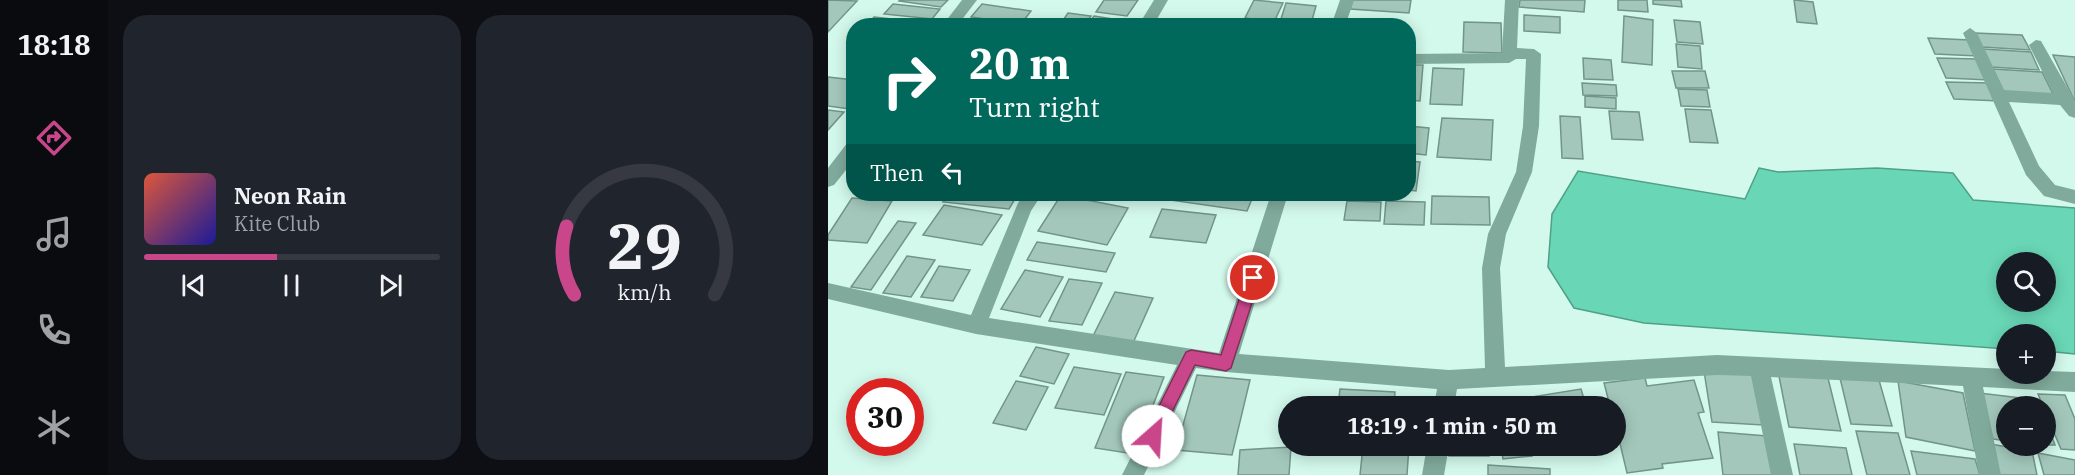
<!DOCTYPE html>
<html lang="en">
<head>
<meta charset="utf-8">
<style>
	body { margin:0; font-family:"IBM Plex Serif",serif; background:#20242c; color:#f1f3f6; height:100vh; display:flex; flex-direction:column; font-size:22px; white-space:nowrap }
	* { box-sizing:border-box; margin:0 }
	p { font-size:20px; color:#9ea1a6 }
	.icon { flex:none; width:33px; height:33px; fill:none; stroke:currentColor; stroke-width:2; stroke-linecap:round; stroke-linejoin:round }
	.map { position:relative; flex:1; overflow:hidden }
	.side { display:flex; flex-direction:column; gap:15px; padding:15px; background:#0d0f14; width:720px }
	.side>* { flex:none }
	.guide { position:absolute; left:18px; top:18px; width:570px; height:183px; border-radius:24px; box-shadow:0 3px 15px #0003; background:#00695c; color:#fff; overflow:hidden }
	.fabs { position:absolute; left:1168px; top:252px; display:grid; gap:12px }
	.fabs a { display:grid; place-items:center; width:60px; height:60px; border-radius:50%; background:#171b24; box-shadow:0 3px 15px #0003; font-size:30px }
	.speed { position:absolute; left:18px; top:378px; display:flex; gap:12px; font-size:30px; font-weight:700; text-align:center }
	.speed>* { display:grid; place-content:center; width:78px; height:78px; border-radius:50%; background:#171b24; box-shadow:0 3px 15px #0003; line-height:1 }
	.speed .limit { border:9px solid #d22; background:#fff; color:#111 }
	.pin { position:absolute; display:grid; place-items:center; width:51px; height:51px; color:#fff; margin:-26px; border:3px solid #fff; border-radius:50%; box-shadow:0 2px 6px #0007 }
	.me { position:absolute; width:66px; margin:-33px; rotate:26deg; stroke-linejoin:round; filter:drop-shadow(0 0 4px #0008) }
	.turn { display:flex; align-items:center; gap:21px; height:126px; padding:0 24px; font-size:27px }
	.turn .icon { width:78px; height:78px; stroke-width:2.5 }
	.turn b { display:block; font-size:42px; line-height:51px }
	.then { display:flex; align-items:center; height:57px; padding:0 24px; background:#0003; gap:12px; font-size:22px }
	.side .card { flex:1; display:flex; flex-direction:column; justify-content:center; gap:9px; min-width:0; padding:0 21px; border-radius:24px; background:#20242c }
	.side .dial { align-items:center; gap:0 }
	.dial svg { height:156px; overflow:visible; fill:none; stroke:#363941; stroke-width:7; stroke-linecap:round; text-anchor:middle }
	.dial text { fill:#f1f3f6; stroke:none }
	.song { display:flex; align-items:center; gap:18px }
	.cover { width:72px; height:72px; border-radius:9px; background:linear-gradient(135deg,hsl(10 70% 55%),hsl(240 70% 35%)) }
	.played { height:6px; border-radius:3px; background:linear-gradient(90deg,#c9468b 45%,#363941 45%) }
	.keys { display:flex; justify-content:space-around; direction:ltr }
	.side .tiles { flex:1; display:grid; gap:15px; grid-template-columns:repeat(2,1fr) }
	.trip { position:absolute; left:450px; top:396px; width:348px; height:60px; border-radius:30px; background:#171b24; box-shadow:0 3px 15px #0003; font-weight:700; line-height:60px; text-align:center }
	main { display:flex; flex:1; min-height:0 }
	.tab-bar { display:flex; flex-direction:column; width:108px; justify-content:space-around; align-items:center; background:#090b0e; color:#9ea1a6 }
	.tab-bar .icon { width:42px; height:42px }
	.tab-bar .active { color:#c9468b }
	.tab-bar b { font-size:27px; color:#f1f3f6 }
	.map>svg:first-child { display:block }
</style>
</head>
<body>
<main>
<nav class="tab-bar">
<b>18:18</b>
<svg class="icon active" aria-label="directions" viewBox="0 0 24 24"><path d="M12 3l9 9-9 9-9-9zM9 14v-3h6M13 9l2 2-2 2"/></svg>
<svg class="icon" aria-label="music" viewBox="0 0 24 24"><path d="M9 18V5l10-2v13"/><circle cx="6" cy="18" r="3"/><circle cx="16" cy="16" r="3"/></svg>
<svg class="icon" aria-label="phone" viewBox="0 0 24 24"><path d="M5 4h4l2 5-3 2q2 4 5 5l2-3 5 2v4C11 20 4 13 5 4z"/></svg>
<svg class="icon" aria-label="climate" viewBox="0 0 24 24"><path d="M12 3v18M4 7l16 10M4 17L20 7"/></svg>
</nav>
<section class="side">
<div class="tiles">
<div class="card">
<div class="song"><i class="cover"></i><div><b>Neon Rain</b><p>Kite Club</p></div></div>
<div class="played"></div>
<div class="keys"><svg class="icon" aria-label="previous" viewBox="0 0 24 24"><path d="M18 5L8 12l10 7zM5 5v14"/></svg><svg class="icon" aria-label="pause" viewBox="0 0 24 24"><path d="M8 5v14M16 5v14"/></svg><svg class="icon" aria-label="next" viewBox="0 0 24 24"><path d="M6 5l10 7-10 7zM19 5v14"/></svg></div>
</div>
<div class="card dial"><svg viewBox="0 0 100 80">
<path d="M14 69A42 42 0 1 1 86 69"/>
<path d="M14 69A42 42 0 0 1 10 34" stroke="#c9468b"/>
<text x="50" y="56" font-size="32" font-weight="700">29</text>
<text x="50" y="72" font-size="11">km/h</text>
</svg></div>
</div>
</section>
<div class="map">
<svg width="1247" height="475" viewBox="0 0 1247 475">
	<rect width="100%" height="100%" fill="#d3f9ec"/>
	<path fill="#69d7b6" stroke="#4fa087" stroke-width="1.5" fill-rule="evenodd" d="M931,168L950,172L1049,168L1125,173L1145,200L1247,208V354L1218,351V334H1179V349L816,323L746,308L720,267L724,214L750,171L917,199ZM1179,262H1218V302H1179Z"/>
	<g fill="#a3c8bb" stroke="#719589" stroke-width="1.5">
		<polygon points="0,0 29,1 0,32"/>
		<polygon points="120,0 113,7 71,1 72,0"/>
		<polygon points="276,0 310,0 299,16 268,12"/>
		<polygon points="426,0 455,3 446,22 417,18"/>
		<polygon points="525,0 583,0 581,13 522,9"/>
		<polygon points="692,0 757,0 756,12 691,7"/>
		<polygon points="790,0 819,0 820,12 790,10"/>
		<polygon points="825,0 853,0 854,7 825,4"/>
		<polygon points="966,0 985,2 989,24 969,22"/>
		<polygon points="458,3 488,6 483,24 452,22"/>
		<polygon points="65,4 112,9 104,19 56,14"/>
		<polygon points="154,4 203,11 193,24 143,17"/>
		<polygon points="240,13 263,16 256,26 231,26"/>
		<polygon points="696,15 732,17 732,33 696,31"/>
		<polygon points="266,16 298,21 295,26 259,26"/>
		<polygon points="796,16 825,20 824,65 794,62"/>
		<polygon points="46,17 101,23 99,26 38,26"/>
		<polygon points="846,20 872,22 875,44 849,42"/>
		<polygon points="636,22 673,23 674,53 635,52"/>
		<polygon points="1147,33 1194,35 1202,50 1154,47"/>
		<polygon points="1100,38 1141,40 1149,56 1107,54"/>
		<polygon points="848,44 872,46 874,69 850,67"/>
		<polygon points="1155,49 1203,52 1211,70 1163,67"/>
		<polygon points="1225,55 1247,57 1247,102"/>
		<polygon points="755,58 783,60 785,80 756,79"/>
		<polygon points="1109,58 1151,59 1161,80 1118,78"/>
		<polygon points="580,65 595,65 592,101 580,100"/>
		<polygon points="605,68 636,69 634,105 602,104"/>
		<polygon points="1165,69 1214,72 1226,96 1176,92"/>
		<polygon points="844,71 877,71 881,88 848,88"/>
		<polygon points="0,77 26,80 26,105 22,109 0,106"/>
		<polygon points="1118,82 1162,83 1171,101 1126,99"/>
		<polygon points="754,83 788,85 789,96 755,95"/>
		<polygon points="850,89 879,90 882,107 853,106"/>
		<polygon points="757,96 788,98 788,109 757,107"/>
		<polygon points="857,109 883,110 890,143 862,142"/>
		<polygon points="0,110 16,112 0,130"/>
		<polygon points="781,111 811,112 815,140 784,139"/>
		<polygon points="732,116 752,117 755,159 734,158"/>
		<polygon points="614,118 665,120 663,160 609,157"/>
		<polygon points="580,126 601,128 598,155 580,153"/>
		<polygon points="580,161 592,162 588,191 580,190"/>
		<polygon points="121,194 190,194 181,209 115,202"/>
		<polygon points="345,194 426,194 419,211 342,200"/>
		<polygon points="233,195 300,208 279,245 210,231"/>
		<polygon points="604,196 661,197 662,225 603,224"/>
		<polygon points="24,198 64,201 39,243 0,240 0,235"/>
		<polygon points="519,201 553,202 552,221 516,220"/>
		<polygon points="558,201 597,202 596,225 556,224"/>
		<polygon points="116,205 174,215 154,245 95,235"/>
		<polygon points="334,209 388,215 378,243 322,237"/>
		<polygon points="70,221 88,223 43,290 23,287"/>
		<polygon points="209,242 287,253 278,272 199,260"/>
		<polygon points="79,256 107,260 83,297 55,293"/>
		<polygon points="111,266 142,270 125,301 93,297"/>
		<polygon points="197,270 235,277 212,317 173,309"/>
		<polygon points="241,279 274,283 254,325 221,321"/>
		<polygon points="287,292 325,298 305,343 265,336"/>
		<polygon points="208,347 241,354 226,384 192,376"/>
		<polygon points="246,367 293,374 276,415 227,408"/>
		<polygon points="876,371 925,374 935,425 884,422"/>
		<polygon points="950,371 999,374 1013,431 961,427"/>
		<polygon points="298,372 336,377 306,454 267,448"/>
		<polygon points="369,375 422,380 404,455 348,450"/>
		<polygon points="817,378 819,386 866,380 876,412 870,413 885,458 834,464 835,468 799,473 788,427 788,406 782,406 776,383"/>
		<polygon points="1012,378 1051,380 1064,426 1023,424"/>
		<polygon points="188,381 220,387 198,430 165,423"/>
		<polygon points="1070,381 1135,393 1147,451 1078,437"/>
		<polygon points="512,389 567,392 566,406 510,406"/>
		<polygon points="753,389 758,406 699,406 697,398"/>
		<polygon points="1151,393 1210,400 1213,406 1179,406 1179,441 1165,439"/>
		<polygon points="1210,394 1237,395 1247,419 1247,450 1233,449 1218,414 1218,406 1215,406"/>
		<polygon points="1218,421 1227,445 1218,445"/>
		<polygon points="1028,431 1070,433 1082,475 1039,475"/>
		<polygon points="890,432 939,436 946,475 895,475"/>
		<polygon points="966,444 1018,448 1024,475 972,475"/>
		<polygon points="1162,444 1204,451 1209,475 1169,475"/>
		<polygon points="535,446 581,446 579,475 532,475"/>
		<rect x="621" y="446" width="40" height="10"/>
		<polygon points="673,446 702,446 704,456 675,459"/>
		<polygon points="463,447 461,475 410,475 412,450"/>
		<polygon points="1083,451 1147,459 1152,475 1089,475"/>
		<polygon points="1210,453 1247,460 1247,475 1216,475"/>
		<polygon points="660,465 722,469 722,475 660,475"/>
	</g>
	<g fill="none" stroke-linecap="round" stroke-linejoin="round">
		<g fill="#80ab9c" fill-rule="evenodd">
			<polygon points="134,0 149,0 129,26 114,26"/>
			<polygon points="326,0 340,0 325,26 310,26"/>
			<polygon points="512,0 526,0 517,26 503,26"/>
			<polygon points="677,0 691,0 689,48 706,49 713,54 711,126 704,172 678,234 672,268 677,367 889,355 1179,369 1179,374 1218,374 1218,371 1247,372 1247,392 1155,387 1173,475 1151,475 1135,386 943,377 965,475 943,475 923,376 889,375 629,389 626,406 606,406 609,389 398,372 368,368 316,475 294,475 349,365 148,334 0,299 0,283 143,315 190,203 197,194 214,194 203,211 161,318 391,353 443,194 460,194 411,354 621,370 657,368 654,268 660,234 688,172 695,126 698,59 688,59 681,63 580,64 580,54 674,53"/>
			<polygon points="1142,28 1149,33 1176,90 1225,93 1201,45 1208,40 1213,41 1247,101 1247,118 1241,116 1232,105 1181,102 1211,166 1227,185 1247,190 1247,204 1216,196 1198,175 1135,33"/>
			<polygon points="26,141 26,160 6,185 0,187 0,168 20,142"/>
			<polygon points="599,446 621,446 616,475 594,475"/>
		</g>
	</g>
	<polygon fill="#c9468b" stroke="#832e5a" stroke-width="1.5" points="425,272 430,274 432,278 403,368 398,371 367,365 330,441 325,444 319,441 317,436 319,430 358,352 363,350 393,355 418,278 420,274"/>
</svg>
<div class="fabs">
<a><svg class="icon" aria-label="search" viewBox="0 0 24 24"><circle cx="10" cy="10" r="6"/><path d="M15 15l6 6"/></svg></a>
<a>+</a>
<a>−</a>
</div>
<div class="speed"><div class="limit">30</div></div>
<div class="pin" style="left:425px;top:278px;background:#d93025"><svg class="icon" aria-label="arrive" viewBox="0 0 24 24"><path d="M6 21V4h12l-3 4 3 4H6"/></svg></div>
<svg class="me" style="left:325px;top:436px" viewBox="-20 -20 40 40"><circle r="19" fill="#fff"/><path d="M0-13L10 11 0 6-10 11z" fill="#c9468b"/></svg>
<div class="trip">18:19 · 1 min · 50 m</div>
<div class="guide">
<div class="turn"><svg class="icon" aria-label="right" viewBox="0 0 24 24"><path d="M7 20v-9h11M14 6l5 5-5 5"/></svg><div><b>20 m</b>Turn right</div></div>
<div class="then">Then<svg class="icon" aria-label="left" viewBox="0 0 24 24"><path d="M17 20v-9H6M10 6l-5 5 5 5"/></svg></div>
</div>
</div>
</main>
</body>
</html>
